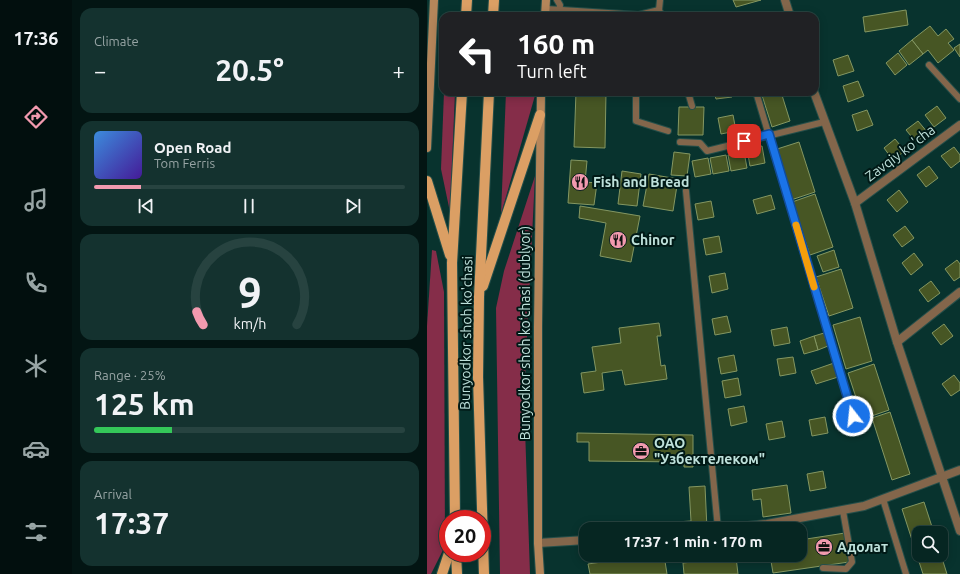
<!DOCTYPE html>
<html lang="en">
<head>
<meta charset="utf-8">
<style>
	body { margin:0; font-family:Ubuntu,sans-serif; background:#14322f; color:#f1f3f6; height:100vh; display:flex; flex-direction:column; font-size:15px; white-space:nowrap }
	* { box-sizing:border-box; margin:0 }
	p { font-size:13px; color:#98a5a5 }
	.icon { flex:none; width:22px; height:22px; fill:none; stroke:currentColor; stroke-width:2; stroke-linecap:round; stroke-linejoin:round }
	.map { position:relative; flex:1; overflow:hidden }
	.side { display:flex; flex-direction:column; gap:8px; padding:8px; background:#031513; width:355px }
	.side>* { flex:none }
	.guide { position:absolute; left:12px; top:12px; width:380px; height:84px; border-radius:12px; box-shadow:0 2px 10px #0003,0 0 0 1px #274340; background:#202124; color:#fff; overflow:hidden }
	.fabs { position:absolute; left:485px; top:526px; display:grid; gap:8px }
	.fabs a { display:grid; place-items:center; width:36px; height:36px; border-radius:8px; background:#062622; box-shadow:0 2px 10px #0003,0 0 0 1px #274340; font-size:20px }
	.speed { position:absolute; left:12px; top:510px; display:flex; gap:8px; font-size:20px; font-weight:700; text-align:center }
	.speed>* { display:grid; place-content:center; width:52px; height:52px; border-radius:50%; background:#062622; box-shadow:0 2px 10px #0003,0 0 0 1px #274340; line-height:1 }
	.speed .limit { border:6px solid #d22; background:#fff; color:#111 }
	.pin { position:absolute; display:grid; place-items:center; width:34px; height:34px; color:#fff; margin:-17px; border-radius:8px; box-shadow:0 2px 6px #0006 }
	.me { position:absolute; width:44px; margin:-22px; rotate:344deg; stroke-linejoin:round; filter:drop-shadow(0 0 3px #0008) }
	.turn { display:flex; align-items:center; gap:14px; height:84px; padding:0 12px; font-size:18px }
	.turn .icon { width:52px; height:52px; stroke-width:2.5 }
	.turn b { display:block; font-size:28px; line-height:34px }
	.big { font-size:30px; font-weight:700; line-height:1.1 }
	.side .card { flex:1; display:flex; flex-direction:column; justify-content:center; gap:6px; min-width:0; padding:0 14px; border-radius:12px; background:#14322f }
	.side .dial { align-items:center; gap:0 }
	.dial svg { height:104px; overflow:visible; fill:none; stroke:#274340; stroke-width:7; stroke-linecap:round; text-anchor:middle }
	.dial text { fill:#f1f3f6; stroke:none }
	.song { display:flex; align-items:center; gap:12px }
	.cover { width:48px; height:48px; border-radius:6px; background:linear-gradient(135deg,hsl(210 70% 55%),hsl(260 70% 35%)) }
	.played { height:4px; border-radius:2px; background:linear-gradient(90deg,#f29aaf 15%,#274340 15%) }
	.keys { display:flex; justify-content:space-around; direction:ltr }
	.heat { display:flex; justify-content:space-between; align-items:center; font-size:22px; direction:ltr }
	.charge { height:6px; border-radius:3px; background:linear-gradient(90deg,#34c759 25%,#274340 0) }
	.trip { position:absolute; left:152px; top:522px; width:228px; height:40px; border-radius:12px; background:#062622; box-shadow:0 2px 10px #0003,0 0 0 1px #274340; font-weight:700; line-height:40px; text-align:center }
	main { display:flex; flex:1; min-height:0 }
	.tabs { display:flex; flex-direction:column; width:72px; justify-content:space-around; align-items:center; background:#020f0e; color:#98a5a5 }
	.tabs .icon { width:28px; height:28px }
	.tabs .current { color:#f29aaf }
	.tabs b { font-size:18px; color:#f1f3f6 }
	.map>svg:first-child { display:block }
</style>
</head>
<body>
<main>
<nav class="tabs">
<b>17:36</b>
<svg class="icon current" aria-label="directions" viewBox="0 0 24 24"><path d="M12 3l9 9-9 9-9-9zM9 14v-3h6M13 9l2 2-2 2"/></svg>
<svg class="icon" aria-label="music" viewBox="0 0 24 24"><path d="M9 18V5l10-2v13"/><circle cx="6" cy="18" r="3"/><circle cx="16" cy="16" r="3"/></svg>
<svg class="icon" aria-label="phone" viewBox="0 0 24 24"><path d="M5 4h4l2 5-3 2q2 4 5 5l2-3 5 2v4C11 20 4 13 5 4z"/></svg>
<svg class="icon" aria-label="climate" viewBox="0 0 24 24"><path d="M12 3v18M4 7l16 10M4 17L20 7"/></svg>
<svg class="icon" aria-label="car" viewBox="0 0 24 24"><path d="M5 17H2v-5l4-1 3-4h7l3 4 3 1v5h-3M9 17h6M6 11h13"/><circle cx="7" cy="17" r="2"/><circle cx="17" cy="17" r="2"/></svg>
<svg class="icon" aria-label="filters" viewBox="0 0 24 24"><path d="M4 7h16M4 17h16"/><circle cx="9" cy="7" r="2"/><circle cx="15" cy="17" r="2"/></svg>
</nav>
<section class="side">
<div class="card"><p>Climate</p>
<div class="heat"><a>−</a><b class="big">20.5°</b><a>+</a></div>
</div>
<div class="card">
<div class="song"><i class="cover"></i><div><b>Open Road</b><p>Tom Ferris</p></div></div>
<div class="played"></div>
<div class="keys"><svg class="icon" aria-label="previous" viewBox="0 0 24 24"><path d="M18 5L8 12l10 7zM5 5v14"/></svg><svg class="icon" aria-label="pause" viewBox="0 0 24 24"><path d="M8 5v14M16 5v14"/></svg><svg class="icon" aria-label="next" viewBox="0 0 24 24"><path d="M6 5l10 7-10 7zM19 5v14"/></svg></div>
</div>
<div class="card dial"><svg viewBox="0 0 100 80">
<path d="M14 69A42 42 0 1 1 86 69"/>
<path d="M14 69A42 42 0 0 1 9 59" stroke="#f29aaf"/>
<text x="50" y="56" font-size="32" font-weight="700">9</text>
<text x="50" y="72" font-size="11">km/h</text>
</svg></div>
<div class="card"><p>Range · 25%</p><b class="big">125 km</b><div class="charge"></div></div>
<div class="card"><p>Arrival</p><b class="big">17:37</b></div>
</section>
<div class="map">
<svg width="533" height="574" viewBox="0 0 533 574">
	<rect width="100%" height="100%" fill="#08332e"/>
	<g fill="#852d49">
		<polygon points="17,92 28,92 23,212 14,169"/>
		<polygon points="79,92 109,92 74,214"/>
		<polygon points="108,176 97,399 103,574 73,574 69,308 77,271"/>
		<polygon points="5,250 9,251 17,292 18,546 4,574 0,574 0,326"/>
	</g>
	<g fill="#475624" stroke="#849762">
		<polygon points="306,0 334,0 309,7"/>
		<polygon points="479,10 481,25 438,32 436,17"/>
		<polygon points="503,26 511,36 519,29 527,39 521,43 527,50 511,63 501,50 496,54 485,40"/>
		<polygon points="485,40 496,54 482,65 472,51"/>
		<polygon points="533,44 533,57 527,48"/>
		<polygon points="471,53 480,65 468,75 459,63"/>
		<polygon points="421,55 427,71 411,76 406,60"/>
		<polygon points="431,81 437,96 421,102 416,86"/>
		<polygon points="149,92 179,92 178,148 147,147"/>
		<polygon points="287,92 304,92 305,97 289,99"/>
		<polygon points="334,92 354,92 363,121 345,127"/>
		<polygon points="510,106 519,118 507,127 498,115"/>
		<polygon points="252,107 277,107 276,135 251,135"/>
		<polygon points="440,110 446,125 430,131 425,115"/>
		<polygon points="306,115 309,131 294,134 291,118"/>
		<polygon points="491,121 501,133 489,142 479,130"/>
		<polygon points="468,139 478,151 466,160 457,148"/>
		<polygon points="372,142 388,192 364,200 347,150"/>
		<polygon points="335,146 338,163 323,166 320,149"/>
		<polygon points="527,147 533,155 533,161 524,168 514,156"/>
		<polygon points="247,152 263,154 260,176 244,175"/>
		<polygon points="317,152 320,168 304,171 301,155"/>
		<polygon points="299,155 302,171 286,174 283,158"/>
		<polygon points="281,158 284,174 268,177 265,161"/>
		<polygon points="144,160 160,161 158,182 170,183 167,205 141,203"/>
		<polygon points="502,166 511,178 499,187 490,175"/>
		<polygon points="195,171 214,174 210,206 191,204"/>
		<polygon points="222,174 251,179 246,211 216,206"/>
		<polygon points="472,190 481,202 470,212 460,200"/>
		<polygon points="388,194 406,247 383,255 365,202"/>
		<polygon points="344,195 348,209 330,214 326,200"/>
		<polygon points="284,201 287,217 271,220 268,204"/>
		<polygon points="153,206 213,216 204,262 173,256 179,223 152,218"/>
		<polygon points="478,226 487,238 475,247 466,235"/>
		<polygon points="292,236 295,252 279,255 276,239"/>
		<polygon points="407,250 412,267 396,272 390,256"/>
		<polygon points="487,253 496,265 484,275 475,263"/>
		<polygon points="530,260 533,264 533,277 527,281 518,269"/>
		<polygon points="414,269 426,308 402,316 389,277"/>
		<polygon points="298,273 301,289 285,293 282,276"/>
		<polygon points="504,281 513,293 501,302 492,290"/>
		<polygon points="300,316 304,332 288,335 285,319"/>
		<polygon points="433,317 445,361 419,369 406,325"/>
		<polygon points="232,323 234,336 230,336 234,366 238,365 240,379 198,385 195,370 175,373 177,390 157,393 154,373 169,371 165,347 194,343 192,328"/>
		<polygon points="517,324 526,336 514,345 505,333"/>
		<polygon points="360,327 363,343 347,346 344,330"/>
		<polygon points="397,333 401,346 391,350 387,336"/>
		<polygon points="387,336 391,350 377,354 373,341"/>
		<polygon points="307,355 310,371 294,374 291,358"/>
		<polygon points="366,357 369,373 353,376 350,359"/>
		<polygon points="407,363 411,377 389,384 384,371"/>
		<polygon points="447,364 462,410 436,419 421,373"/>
		<polygon points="527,375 533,383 533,390 524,396 515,384"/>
		<polygon points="311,378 314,395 298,398 295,381"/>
		<polygon points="317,406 320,422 304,426 301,409"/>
		<polygon points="463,412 483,474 465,480 445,418"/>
		<polygon points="398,417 401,433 385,436 382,420"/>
		<polygon points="355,421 358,437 342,440 339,424"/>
		<polygon points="150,433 266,435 266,467 257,467 257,462 162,461 162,442 150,442"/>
		<polygon points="396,471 399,488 383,491 380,474"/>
		<polygon points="360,485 364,513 336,517 334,499 326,500 325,490"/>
		<polygon points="278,486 280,529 204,529 204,525 264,521 262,487"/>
		<polygon points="497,502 507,533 492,533 492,555 514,555 520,574 496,574 475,509"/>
		<polygon points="418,533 422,562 346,573 343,555 373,555 373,540"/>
		<polygon points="222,555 237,555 240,574 163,574 161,564"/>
		<polygon points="309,557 311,574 257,574 256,563"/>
	</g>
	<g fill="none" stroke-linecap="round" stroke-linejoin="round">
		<defs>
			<g id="lane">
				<polyline points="130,0 133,5 132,16"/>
				<polyline points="233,0 232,10 235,16"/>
				<polyline points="119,9 212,15 232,10"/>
				<polyline points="502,65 533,99"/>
				<polyline points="209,92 209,121 241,131"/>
				<polyline points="261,92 265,106"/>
				<polyline points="329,92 430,431"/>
				<polyline points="253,142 273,143 280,151 397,122"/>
				<polyline points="259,191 291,529"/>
				<polyline points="456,499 479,574"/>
				<polyline points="396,568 419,569 425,562 416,511"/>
			</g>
			<g id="street">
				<polyline points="358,0 363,16"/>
				<polyline points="387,92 428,203 470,342 533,531"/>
				<polyline points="428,203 533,125"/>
				<polyline points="470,342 533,292"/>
				<polyline points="292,529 340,524 437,506 533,470"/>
				<polyline points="111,543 159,540"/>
			</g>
			<g id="secondary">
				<polyline points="118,16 119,0"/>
				<polyline points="0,148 7,0"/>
				<polyline points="113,574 111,543 111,327 114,92"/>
			</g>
			<g id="primary">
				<polyline points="39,16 40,0"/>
				<polyline points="66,16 67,0"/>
				<polyline points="0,181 23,255"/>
				<polyline points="56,286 113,115"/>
				<polyline points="28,519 25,263 35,92"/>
				<polyline points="29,553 30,574"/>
				<polyline points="15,574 22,553"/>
				<polyline points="57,574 51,377 52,297 62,92"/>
			</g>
		</defs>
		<use href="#lane" stroke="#254f4a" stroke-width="8"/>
		<use href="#street" stroke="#254f4a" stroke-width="10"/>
		<use href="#secondary" stroke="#254f4a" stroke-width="10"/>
		<use href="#primary" stroke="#254f4a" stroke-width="12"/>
		<use href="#lane" stroke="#83664b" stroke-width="6"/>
		<use href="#street" stroke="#83664b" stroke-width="8"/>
		<use href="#secondary" stroke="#b5865a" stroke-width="8"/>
		<use href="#primary" stroke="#db9f64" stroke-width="10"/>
	</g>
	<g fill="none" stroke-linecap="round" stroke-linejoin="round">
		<defs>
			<polyline id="route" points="317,141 342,134 426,416"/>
		</defs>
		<use href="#route" stroke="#114b97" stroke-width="10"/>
		<use href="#route" stroke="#1a73e8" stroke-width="7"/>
		<polyline stroke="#f59e0b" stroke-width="7" points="369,225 387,287"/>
	</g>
	<defs>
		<symbol id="restaurant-disc" viewBox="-11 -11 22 22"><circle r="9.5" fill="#f29aaf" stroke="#001916"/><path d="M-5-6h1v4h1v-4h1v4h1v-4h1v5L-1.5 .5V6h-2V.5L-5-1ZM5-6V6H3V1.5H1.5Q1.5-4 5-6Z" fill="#111"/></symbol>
		<symbol id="office-disc" viewBox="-11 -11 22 22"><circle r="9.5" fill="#f29aaf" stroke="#001916"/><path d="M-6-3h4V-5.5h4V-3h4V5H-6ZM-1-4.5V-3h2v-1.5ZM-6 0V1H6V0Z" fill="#111"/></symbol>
	</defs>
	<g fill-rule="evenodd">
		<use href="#restaurant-disc" x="143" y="172" width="20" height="20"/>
		<use href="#restaurant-disc" x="181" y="230" width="20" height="20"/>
		<use href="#office-disc" x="204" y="441" width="20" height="20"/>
		<use href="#office-disc" x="387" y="537" width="20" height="20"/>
	</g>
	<g text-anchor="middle" stroke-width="4" stroke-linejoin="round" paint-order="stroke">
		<g font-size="14" fill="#bee1db" stroke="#001916">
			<text transform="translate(473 153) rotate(-37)" y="5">Zavqiy ko'cha</text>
			<text transform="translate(39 333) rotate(-89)" y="5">Bunyodkor shoh ko'chasi</text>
			<text transform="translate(98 333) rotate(-90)" y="5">Bunyodkor shoh koʻchasi (dublyor)</text>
		</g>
		<g font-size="14" font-weight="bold" fill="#bee1db" stroke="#001916" text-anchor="start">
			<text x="166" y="187">Fish and Bread</text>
			<text x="204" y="245">Chinor</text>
			<text x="227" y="448">ОАО<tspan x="227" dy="16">"Узбектелеком"</tspan></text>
			<text x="410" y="552">Адолат</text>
		</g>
	</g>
</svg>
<div class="fabs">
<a><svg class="icon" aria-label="search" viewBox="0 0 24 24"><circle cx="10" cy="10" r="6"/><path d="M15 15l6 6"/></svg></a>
</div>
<div class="speed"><div class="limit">20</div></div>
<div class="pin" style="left:317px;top:141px;background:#d93025"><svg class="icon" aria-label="arrive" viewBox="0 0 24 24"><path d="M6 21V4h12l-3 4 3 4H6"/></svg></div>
<svg class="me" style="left:426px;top:416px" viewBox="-20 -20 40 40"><circle r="17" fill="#1a73e8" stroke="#fff" stroke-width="3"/><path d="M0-11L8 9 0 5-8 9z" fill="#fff"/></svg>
<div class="trip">17:37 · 1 min · 170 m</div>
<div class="guide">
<div class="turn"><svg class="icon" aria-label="left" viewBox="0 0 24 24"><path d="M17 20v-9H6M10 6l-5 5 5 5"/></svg><div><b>160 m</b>Turn left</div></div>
</div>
</div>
</main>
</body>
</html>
